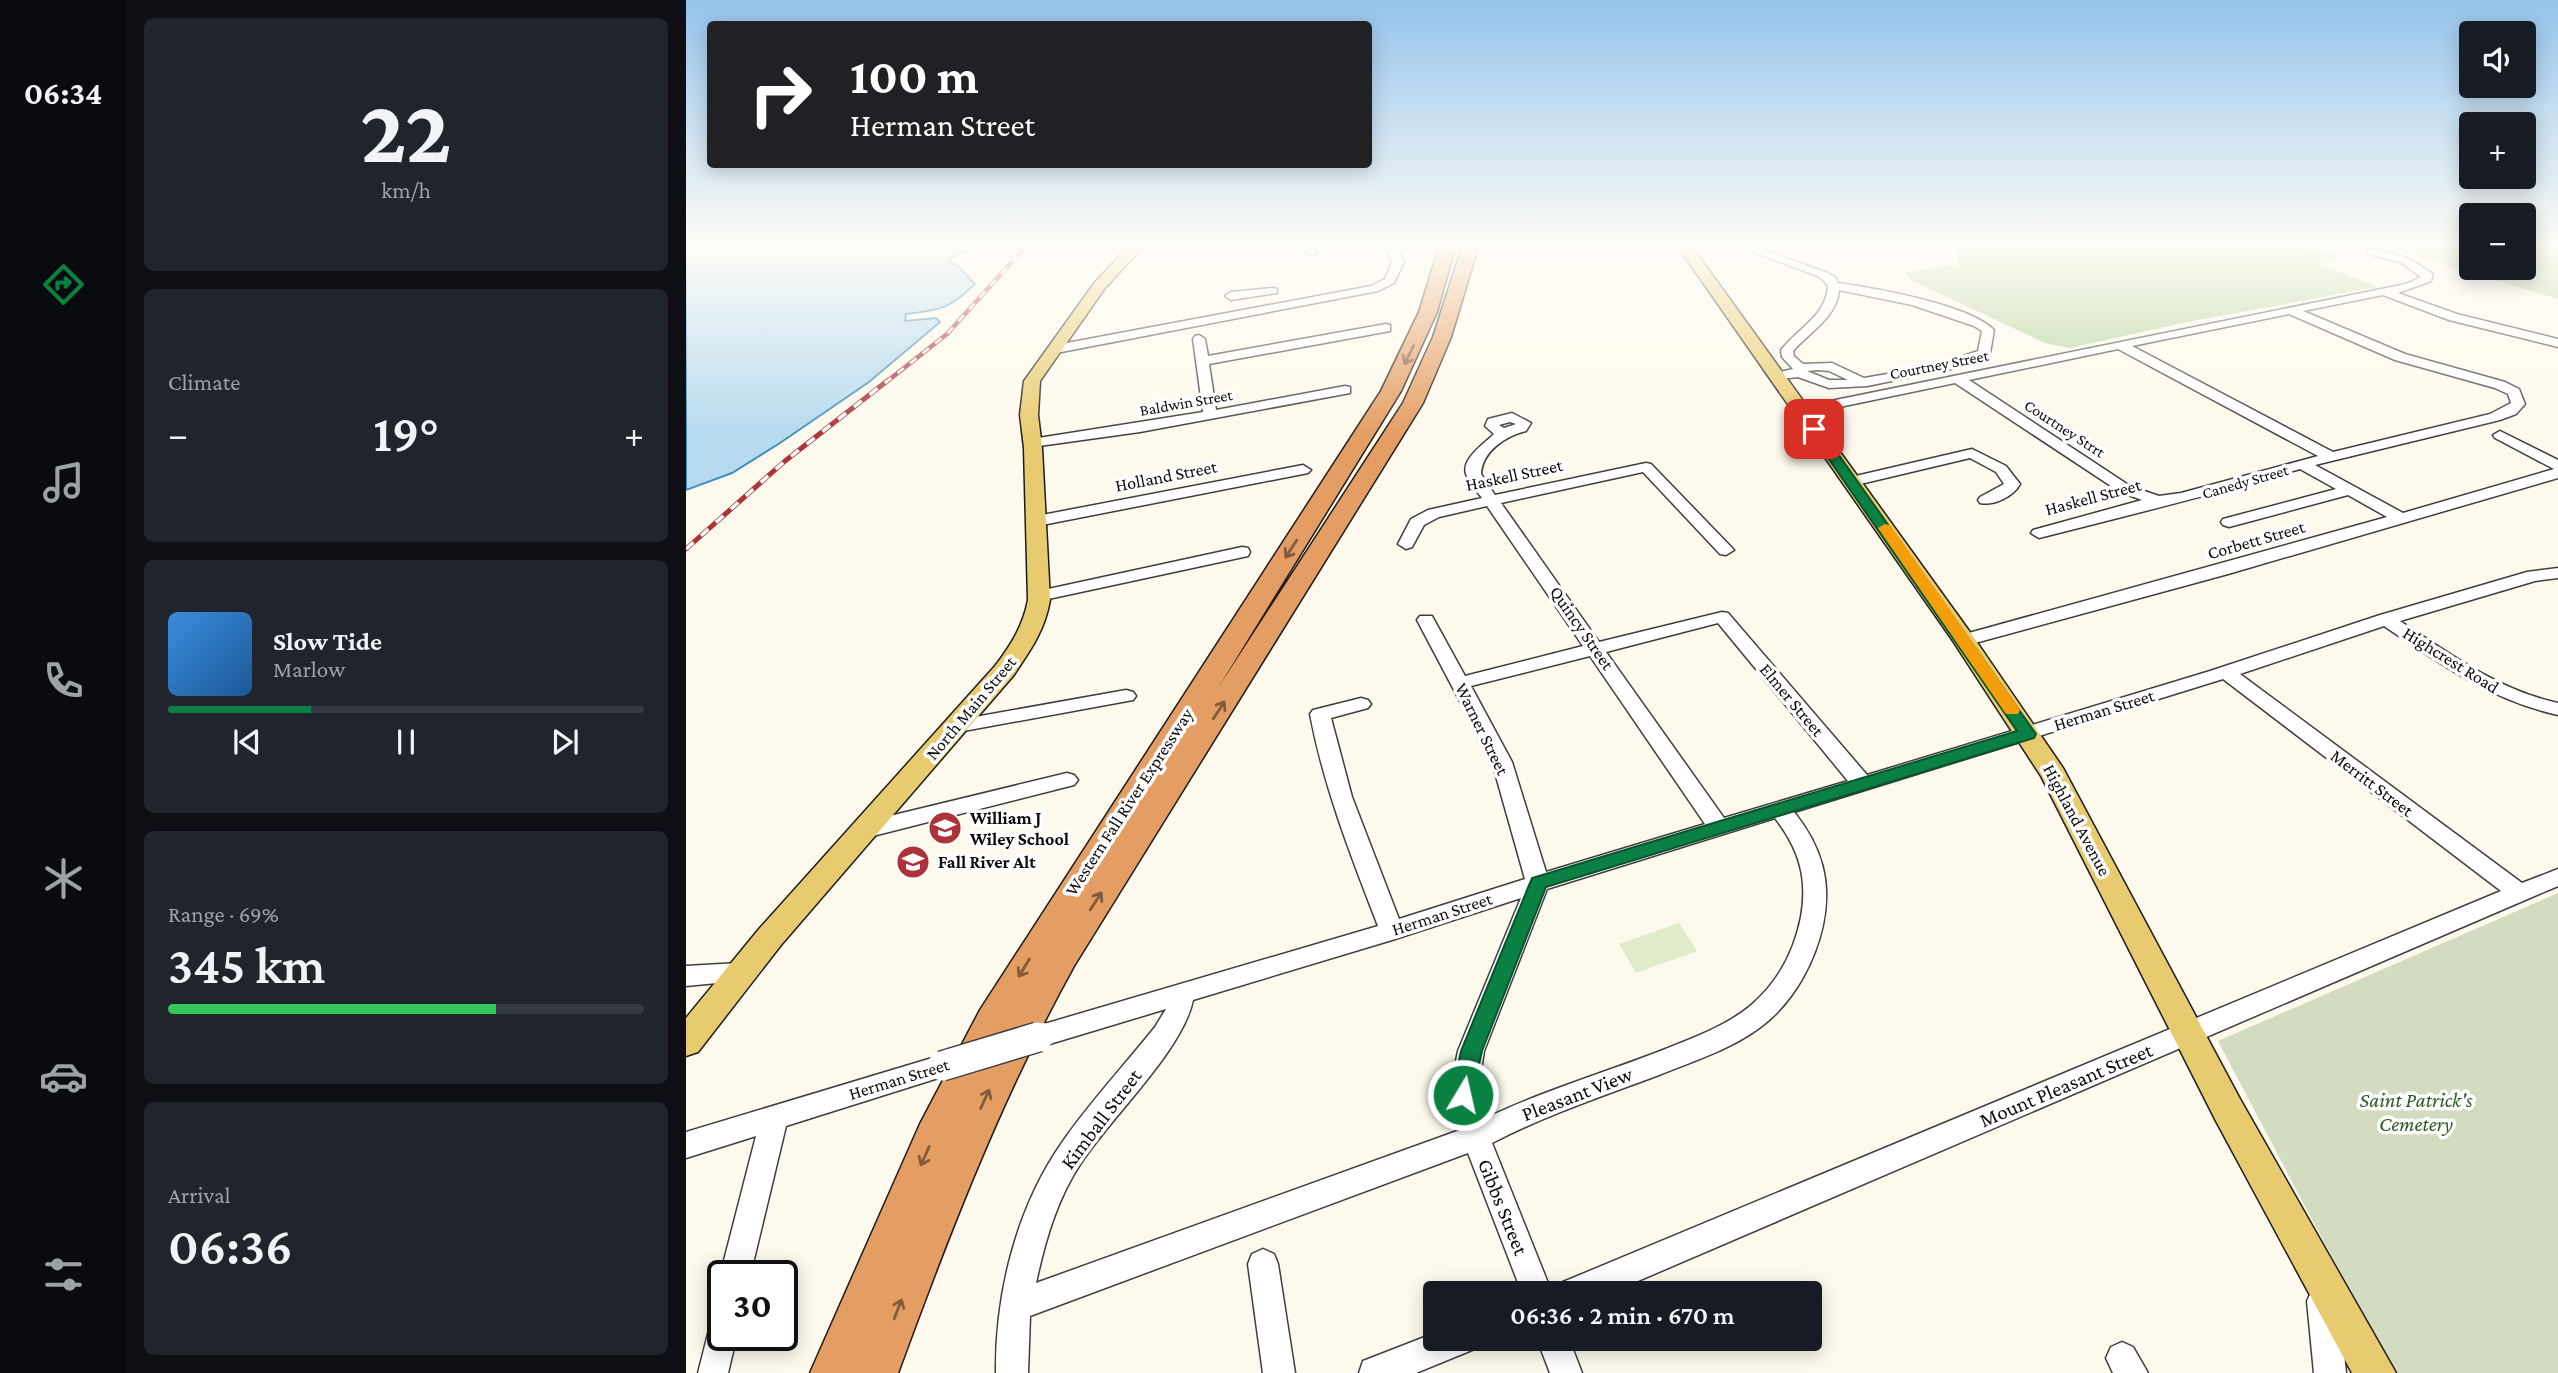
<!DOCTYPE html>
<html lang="en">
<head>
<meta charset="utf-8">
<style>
	body { margin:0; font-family:"Crimson Pro",serif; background:#20242c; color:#f1f3f6; height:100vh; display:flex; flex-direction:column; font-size:26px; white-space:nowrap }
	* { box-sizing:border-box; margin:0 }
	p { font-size:23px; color:#9ea1a6 }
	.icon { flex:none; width:38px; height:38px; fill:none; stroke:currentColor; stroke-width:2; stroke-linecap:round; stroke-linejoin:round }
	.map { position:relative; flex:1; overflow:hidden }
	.side { display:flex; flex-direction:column; gap:18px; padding:18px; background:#0d0f14; width:560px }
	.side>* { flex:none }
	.guide { position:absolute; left:21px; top:21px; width:665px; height:147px; border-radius:7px; box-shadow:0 4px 18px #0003; background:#202124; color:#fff; overflow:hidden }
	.fabs { position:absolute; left:1773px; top:21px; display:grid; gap:14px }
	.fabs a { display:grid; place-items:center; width:77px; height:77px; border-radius:7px; background:#171b24; box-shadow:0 4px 18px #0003; font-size:35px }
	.speed { position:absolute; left:21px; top:1260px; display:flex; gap:14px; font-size:35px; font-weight:700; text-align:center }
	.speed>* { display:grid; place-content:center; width:91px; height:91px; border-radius:50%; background:#171b24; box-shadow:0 4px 18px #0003; line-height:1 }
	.speed .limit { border:4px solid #111; border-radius:10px; background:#fff; color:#111 }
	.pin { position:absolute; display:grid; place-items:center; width:60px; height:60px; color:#fff; margin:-30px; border-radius:14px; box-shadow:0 4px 10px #0006 }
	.me { position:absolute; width:77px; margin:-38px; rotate:9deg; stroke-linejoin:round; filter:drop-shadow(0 0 5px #0008) }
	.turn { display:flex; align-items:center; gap:24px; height:147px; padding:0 28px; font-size:32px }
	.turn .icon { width:91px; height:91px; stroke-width:2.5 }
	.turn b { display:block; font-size:49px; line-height:60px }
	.big { font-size:52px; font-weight:600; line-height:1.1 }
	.side .widget { flex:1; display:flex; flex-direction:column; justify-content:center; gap:10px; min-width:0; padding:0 24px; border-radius:10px; background:#20242c }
	.side .dial { align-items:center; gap:0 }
	.dial b { font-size:91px; line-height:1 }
	.song { display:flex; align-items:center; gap:21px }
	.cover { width:84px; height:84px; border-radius:10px; background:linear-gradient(135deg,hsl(210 70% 55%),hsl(210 70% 35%)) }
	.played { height:7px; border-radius:4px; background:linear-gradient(90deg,#0b8043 30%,#363941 30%) }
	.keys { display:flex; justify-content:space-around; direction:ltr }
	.heat { display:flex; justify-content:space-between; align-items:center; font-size:38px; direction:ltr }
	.charge { height:10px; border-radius:5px; background:linear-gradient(90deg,#34c759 69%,#363941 0) }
	.trip { position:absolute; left:737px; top:1281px; width:399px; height:70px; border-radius:7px; background:#171b24; box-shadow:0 4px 18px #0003; font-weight:600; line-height:70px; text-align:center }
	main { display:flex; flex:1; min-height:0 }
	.dock { display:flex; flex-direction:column; width:126px; justify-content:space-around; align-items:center; background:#090b0e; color:#9ea1a6 }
	.dock .icon { width:49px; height:49px }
	.dock .on { color:#0b8043 }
	.dock b { font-size:32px; color:#f1f3f6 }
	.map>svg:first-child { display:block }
</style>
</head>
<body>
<main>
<nav class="dock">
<b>06:34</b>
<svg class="icon on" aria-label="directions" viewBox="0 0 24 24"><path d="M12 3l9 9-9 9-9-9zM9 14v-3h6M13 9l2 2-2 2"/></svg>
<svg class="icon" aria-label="music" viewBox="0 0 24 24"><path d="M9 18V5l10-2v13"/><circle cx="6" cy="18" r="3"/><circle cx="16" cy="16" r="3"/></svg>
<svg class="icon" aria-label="phone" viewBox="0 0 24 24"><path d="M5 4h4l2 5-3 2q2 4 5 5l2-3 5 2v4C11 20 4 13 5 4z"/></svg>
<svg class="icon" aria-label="climate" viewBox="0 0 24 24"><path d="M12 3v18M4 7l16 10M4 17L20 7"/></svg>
<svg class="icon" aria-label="car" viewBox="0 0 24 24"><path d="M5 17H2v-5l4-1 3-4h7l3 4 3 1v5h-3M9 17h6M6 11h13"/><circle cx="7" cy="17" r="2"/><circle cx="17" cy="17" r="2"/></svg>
<svg class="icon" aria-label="filters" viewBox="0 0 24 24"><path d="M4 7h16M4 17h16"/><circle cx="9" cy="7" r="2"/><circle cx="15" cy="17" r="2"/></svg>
</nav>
<section class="side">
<div class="widget dial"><b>22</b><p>km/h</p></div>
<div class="widget"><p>Climate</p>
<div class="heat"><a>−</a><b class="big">19°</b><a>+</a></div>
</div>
<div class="widget">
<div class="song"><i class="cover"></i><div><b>Slow Tide</b><p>Marlow</p></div></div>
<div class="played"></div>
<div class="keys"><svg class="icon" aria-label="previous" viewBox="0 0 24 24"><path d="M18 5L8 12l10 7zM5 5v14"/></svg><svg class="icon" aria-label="pause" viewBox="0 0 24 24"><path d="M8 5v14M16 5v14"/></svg><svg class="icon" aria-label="next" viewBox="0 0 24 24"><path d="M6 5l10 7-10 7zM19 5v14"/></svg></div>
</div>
<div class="widget"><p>Range · 69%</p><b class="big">345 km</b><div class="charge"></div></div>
<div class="widget"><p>Arrival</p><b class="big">06:36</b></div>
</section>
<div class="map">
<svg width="1872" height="1373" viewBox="0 0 1872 1373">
	<rect width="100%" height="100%" fill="#fdf9ec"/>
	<g fill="#b4d29b">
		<polygon points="1266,244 1589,244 1641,251 1654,258 1633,264 1692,287 1501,322 1384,348 1359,343 1227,281 1218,272 1273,265 1272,251"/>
		<polygon points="1691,244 1785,244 1785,268 1838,268 1838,244 1872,244 1872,299"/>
	</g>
	<polygon fill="#d3dcc0" points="1872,893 1872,1373 1711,1373 1633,1233 1532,1041"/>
	<polygon fill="#e0ebca" points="993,923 1011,951 950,973 933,944"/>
	<path fill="#b6daef" stroke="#458ebe" stroke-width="2" d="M0,244H299L265,257L263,262L273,267L289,284C263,309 255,310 220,314L219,321L250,318L254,322L183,382L94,443L46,473L0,490Z"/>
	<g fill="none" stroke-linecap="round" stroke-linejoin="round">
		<defs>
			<g id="minor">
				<polygon points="615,244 626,244 631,253 622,255"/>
				<polygon points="698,244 709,244 718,262 708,283 692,291 370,353 364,349 370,345 685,286 699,279 706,262"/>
				<path d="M1046,244H1062L1142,273L1149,277L1152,283C1189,288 1284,305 1308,330L1304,353L1275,367L1181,386L1143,388L1112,377L1086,380V374L1107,369L1096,357L1095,350C1112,328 1140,316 1142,286L1134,277ZM1153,290L1226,305L1288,326L1296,331L1292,351L1248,366L1178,378L1146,363L1117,364L1108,356L1107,351C1124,332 1151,317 1153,290ZM1132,370L1143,371L1162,380H1143L1121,371Z"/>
				<path d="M1686,249L1722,258L1747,274L1745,281L1712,293L1771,314L1872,339V347L1763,320L1697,295L1617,311L1719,354L1819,382L1833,389L1839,404L1830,414L1814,420L1629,465L1717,513L1868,469L1809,438L1807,435L1814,431L1872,460V478L1542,574L1278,646L1269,640L1272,636L1701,517L1662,495L1543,527L1537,525L1535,522L1537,519L1650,489L1614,469C1528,494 1441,516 1353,538L1345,533L1347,530L1456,500L1434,492L1269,383L1115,415L1108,411L1115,407L1720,284L1735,277L1714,262L1682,254V250ZM1603,314L1709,360L1809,388L1822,394L1825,403L1804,414L1647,452L1446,346ZM1432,349L1632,456L1495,493L1473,496L1444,486L1283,380Z"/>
				<polygon points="587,288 591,289 591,293 545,300 539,296 545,292"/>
				<polygon points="700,324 704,325 704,331 523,364 530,410 659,386 664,387 664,393 454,432 346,447 339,443 346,439 517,412 507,339 509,336 513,335 519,339 522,356"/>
				<path d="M826,413L845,423L840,431C820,436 796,451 795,474L809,495L960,463L965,464L1048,550L1040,555L1034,554L957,472L815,503L913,642L1036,612L1042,613L1181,775L1524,671L1694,615L1841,572L1872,568V578L1849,581L1714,621C1764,654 1812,690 1872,703V715C1805,700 1754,664 1698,626L1554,674L1836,883L1872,869V886L924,1293H873L877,1282L1815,891L1537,679L1108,812C1136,847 1146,882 1137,925C1129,961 1110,997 1082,1021C1052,1047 1010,1060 973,1075C917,1096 860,1115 806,1143L866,1293H836L782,1153L344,1316L342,1373H310C309,1295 330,1209 375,1144C403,1103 438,1066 469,1027L480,1009L357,1046L348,1043L344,1035L348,1027L692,926C665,856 638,788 624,714L627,710L675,698L682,700L685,704L682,708L645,718L666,797L713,919L839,879L806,762L731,620L734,616H746L779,676L897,646L801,506L753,517L738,525L726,547L720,549L712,544L725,519L742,510L796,498C791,491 782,482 780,474C775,459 799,443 808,434L799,426L802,419ZM824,422L830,424L818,428L813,425ZM1032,623L1162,781L1038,818L920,652ZM904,656L1019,824L860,872L826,762L785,686ZM1089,818C1113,849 1122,878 1115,917C1108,952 1091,984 1063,1007C1038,1027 1006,1038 977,1050C918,1073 856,1091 798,1119L791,1095L798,1051L861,889ZM835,898L772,1051L763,1095L774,1130L350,1283C359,1241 371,1199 395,1163C425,1117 497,1050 507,1000L706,940Z"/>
				<path d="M1286,449L1320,466L1334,484C1328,496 1308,506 1294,503L1292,500L1294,497L1318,484L1310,472L1284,458L1166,486L1158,481L1161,478Z"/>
				<polygon points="617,465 625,470 622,473 351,526 343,521 351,516"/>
				<polygon points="556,547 562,548 564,552 562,556 353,601 344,596 353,591"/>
				<polygon points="440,690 447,692 450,696 447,700 272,732 265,731 262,726 265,721 272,720"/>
				<polygon points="381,773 388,775 392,780 388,785 179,838 171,835 168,830 171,825 179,822"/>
				<polygon points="53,963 62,966 65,973 62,980 0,986 0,966"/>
				<polygon points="256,1055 265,1058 269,1066 265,1074 100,1126 64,1276 37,1276 37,1283 34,1276 70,1136 0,1158 0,1132"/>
				<polygon points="577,1249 588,1254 592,1264 609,1373 577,1373 562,1264 566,1254"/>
				<polygon points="1637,1285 1648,1290 1653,1301 1660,1373 1628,1373 1621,1301 1626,1290"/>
				<polygon points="37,1313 37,1335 51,1335 42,1373 12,1373 26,1318"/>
				<polygon points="749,1333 749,1339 791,1339 786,1350 730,1373 673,1373 677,1361"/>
				<polygon points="851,1339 883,1339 896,1373 864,1373"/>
				<polygon points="1436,1342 1447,1347 1462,1373 1427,1373 1420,1358 1425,1347"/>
			</g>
			<g id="major">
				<path d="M445,244H460L419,288L354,381L352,415L356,448L364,600C359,630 344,651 327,676L95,945L12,1052L0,1056V1018L73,929L309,666C325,645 337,626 342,600L338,448L334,415L338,381L409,282Z"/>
				<polygon points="990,244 1004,244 1286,635 1377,768 1554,1099 1710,1373 1666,1373 1530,1121 1355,776 1267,641"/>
			</g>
			<path id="highway" d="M754,244H770L751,312L715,391L532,688L717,403L747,337L777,244H793L765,337L737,403L388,966C316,1096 263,1234 212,1373H124L234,1124L294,1010L695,391L733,312Z"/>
		</defs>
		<use href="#minor" stroke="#3e3e3e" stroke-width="3"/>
		<use href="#major" stroke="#1c1c1c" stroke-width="3"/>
		<use href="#highway" stroke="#1c1c1c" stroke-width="3"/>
		<use href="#minor" fill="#fff" fill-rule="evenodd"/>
		<use href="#major" fill="#e9cb6f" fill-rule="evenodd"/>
		<use href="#highway" fill="#e49d62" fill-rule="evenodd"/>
		<defs>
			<polyline id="rail-far1" points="199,383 261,334 342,244"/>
			<polyline id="rail" points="0,549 99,461 201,381"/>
		</defs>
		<use href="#rail-far1" stroke="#ac3339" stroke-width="4.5"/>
		<use href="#rail" stroke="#ac3339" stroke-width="5"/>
		<use href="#rail-far1" stroke="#fff" stroke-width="2.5" stroke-dasharray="8" stroke-linecap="butt"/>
		<use href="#rail" stroke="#fff" stroke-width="3.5" stroke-dasharray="10" stroke-linecap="butt"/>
		<defs>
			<polyline id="minor-bridge-far1" points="346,1038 357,1035"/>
			<polyline id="minor-bridge" points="256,1066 352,1037"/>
		</defs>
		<use href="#minor-bridge-far1" stroke="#3e3e3e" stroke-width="26" stroke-linecap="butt"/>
		<use href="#minor-bridge" stroke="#3e3e3e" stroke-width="32" stroke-linecap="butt"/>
		<use href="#minor-bridge-far1" stroke="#fff" stroke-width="24"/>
		<use href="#minor-bridge" stroke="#fff" stroke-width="29"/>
	</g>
	<defs><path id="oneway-shaft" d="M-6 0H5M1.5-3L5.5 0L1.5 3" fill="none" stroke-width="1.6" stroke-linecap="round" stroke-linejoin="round" transform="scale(1.75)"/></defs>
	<g stroke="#825b3b">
		<use href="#oneway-shaft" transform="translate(723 355) rotate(116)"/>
		<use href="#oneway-shaft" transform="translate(605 549) rotate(123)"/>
		<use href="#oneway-shaft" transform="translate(533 710) rotate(-57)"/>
		<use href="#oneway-shaft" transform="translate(410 901) rotate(-57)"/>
		<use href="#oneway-shaft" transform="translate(338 968) rotate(121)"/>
		<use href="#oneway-shaft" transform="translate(299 1099) rotate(-65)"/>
		<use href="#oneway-shaft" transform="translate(239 1156) rotate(114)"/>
		<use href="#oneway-shaft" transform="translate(212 1309) rotate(-69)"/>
	</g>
	<linearGradient id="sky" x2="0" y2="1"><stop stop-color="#94c3eb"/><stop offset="0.56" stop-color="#fefcf6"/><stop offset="1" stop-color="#fefcf6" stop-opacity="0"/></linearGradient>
	<rect width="1872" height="437" fill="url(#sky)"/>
	<polygon fill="#0b8043" stroke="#07532c" stroke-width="2" points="1124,427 1133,427 1350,734 1348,738 860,887 796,1051 785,1102 777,1105 769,1102 766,1095 775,1051 846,878 1331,731 1122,429"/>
	<polygon fill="#f59e0b" points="1199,524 1204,525 1332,707 1334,710 1332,714 1320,714 1192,528"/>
	<defs>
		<symbol id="school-disc" viewBox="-11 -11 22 22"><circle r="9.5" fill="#ac3339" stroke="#fff"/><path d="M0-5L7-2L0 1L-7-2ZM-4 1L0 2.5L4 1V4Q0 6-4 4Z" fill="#fff"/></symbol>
	</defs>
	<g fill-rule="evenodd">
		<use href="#school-disc" x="240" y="809" width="38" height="38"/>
		<use href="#school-disc" x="208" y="843" width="38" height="38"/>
	</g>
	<g text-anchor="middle" stroke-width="7" stroke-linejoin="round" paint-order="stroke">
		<g font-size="16" fill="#0b0b0b" stroke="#fff">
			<text transform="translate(1253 364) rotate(-11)" y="6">Courtney Street</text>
			<text transform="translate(500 402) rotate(-10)" y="6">Baldwin Street</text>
			<text transform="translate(1379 428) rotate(33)" y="6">Courtney Strrt</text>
			<text transform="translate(1559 481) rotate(-16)" y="6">Canedy Street</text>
		</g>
		<g font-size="18" fill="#0b0b0b" stroke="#fff">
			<text transform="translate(828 475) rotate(-12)" y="6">Haskell Street</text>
			<text transform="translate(480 476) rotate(-11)" y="6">Holland Street</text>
			<text transform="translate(1407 497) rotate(-15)" y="6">Haskell Street</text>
			<text transform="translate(1570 540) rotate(-16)" y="6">Corbett Street</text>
			<text transform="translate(896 628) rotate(55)" y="6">Quincy Street</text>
			<text transform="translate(1765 660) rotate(32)" y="6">Highcrest Road</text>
			<text transform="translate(1106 700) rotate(50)" y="6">Elmer Street</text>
			<text transform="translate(285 708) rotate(-50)" y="6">North Main Street</text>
			<text transform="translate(1418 710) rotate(-17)" y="6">Herman Street</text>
			<text transform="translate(796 729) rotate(64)" y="6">Warner Street</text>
			<text transform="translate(1686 783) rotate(37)" y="6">Merritt Street</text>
			<text transform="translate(443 802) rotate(-57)" y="6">Western Fall River Expressway</text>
			<text transform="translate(1391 820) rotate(62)" y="6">Highland Avenue</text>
			<text transform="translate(756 914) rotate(-18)" y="6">Herman Street</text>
			<text transform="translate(213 1079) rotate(-17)" y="6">Herman Street</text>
		</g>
		<g font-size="18" font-weight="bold" fill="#0b0b0b" stroke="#fff" text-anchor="start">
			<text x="284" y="824">William J<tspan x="284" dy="21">Wiley School</tspan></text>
			<text x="252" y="868">Fall River Alt</text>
		</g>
		<g font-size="21" fill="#0b0b0b" stroke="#fff">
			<text transform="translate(1380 1085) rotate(-23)" y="7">Mount Pleasant Street</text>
			<text transform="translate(891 1094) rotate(-21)" y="7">Pleasant View</text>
			<text transform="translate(415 1119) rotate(-53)" y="7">Kimball Street</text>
			<text transform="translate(817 1207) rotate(68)" y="7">Gibbs Street</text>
		</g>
		<g font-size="21" font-style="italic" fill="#2f5b23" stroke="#fff">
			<text x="1730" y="1107">Saint Patrick's<tspan x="1730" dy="24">Cemetery</tspan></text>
		</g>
	</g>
</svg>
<div class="fabs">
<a><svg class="icon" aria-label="sound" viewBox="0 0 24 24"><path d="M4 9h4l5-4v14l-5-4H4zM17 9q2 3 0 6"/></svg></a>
<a>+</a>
<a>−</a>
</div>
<div class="speed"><div class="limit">30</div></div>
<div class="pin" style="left:1128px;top:429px;background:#d93025"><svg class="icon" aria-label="arrive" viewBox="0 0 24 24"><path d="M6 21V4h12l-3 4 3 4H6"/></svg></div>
<svg class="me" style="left:777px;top:1095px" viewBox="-20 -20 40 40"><circle r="17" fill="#0b8043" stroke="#fff" stroke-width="3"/><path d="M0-11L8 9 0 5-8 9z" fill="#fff"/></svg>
<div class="trip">06:36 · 2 min · 670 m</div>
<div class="guide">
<div class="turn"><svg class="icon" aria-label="right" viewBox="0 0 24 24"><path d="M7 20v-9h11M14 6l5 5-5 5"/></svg><div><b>100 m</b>Herman Street</div></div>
</div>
</div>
</main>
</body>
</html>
